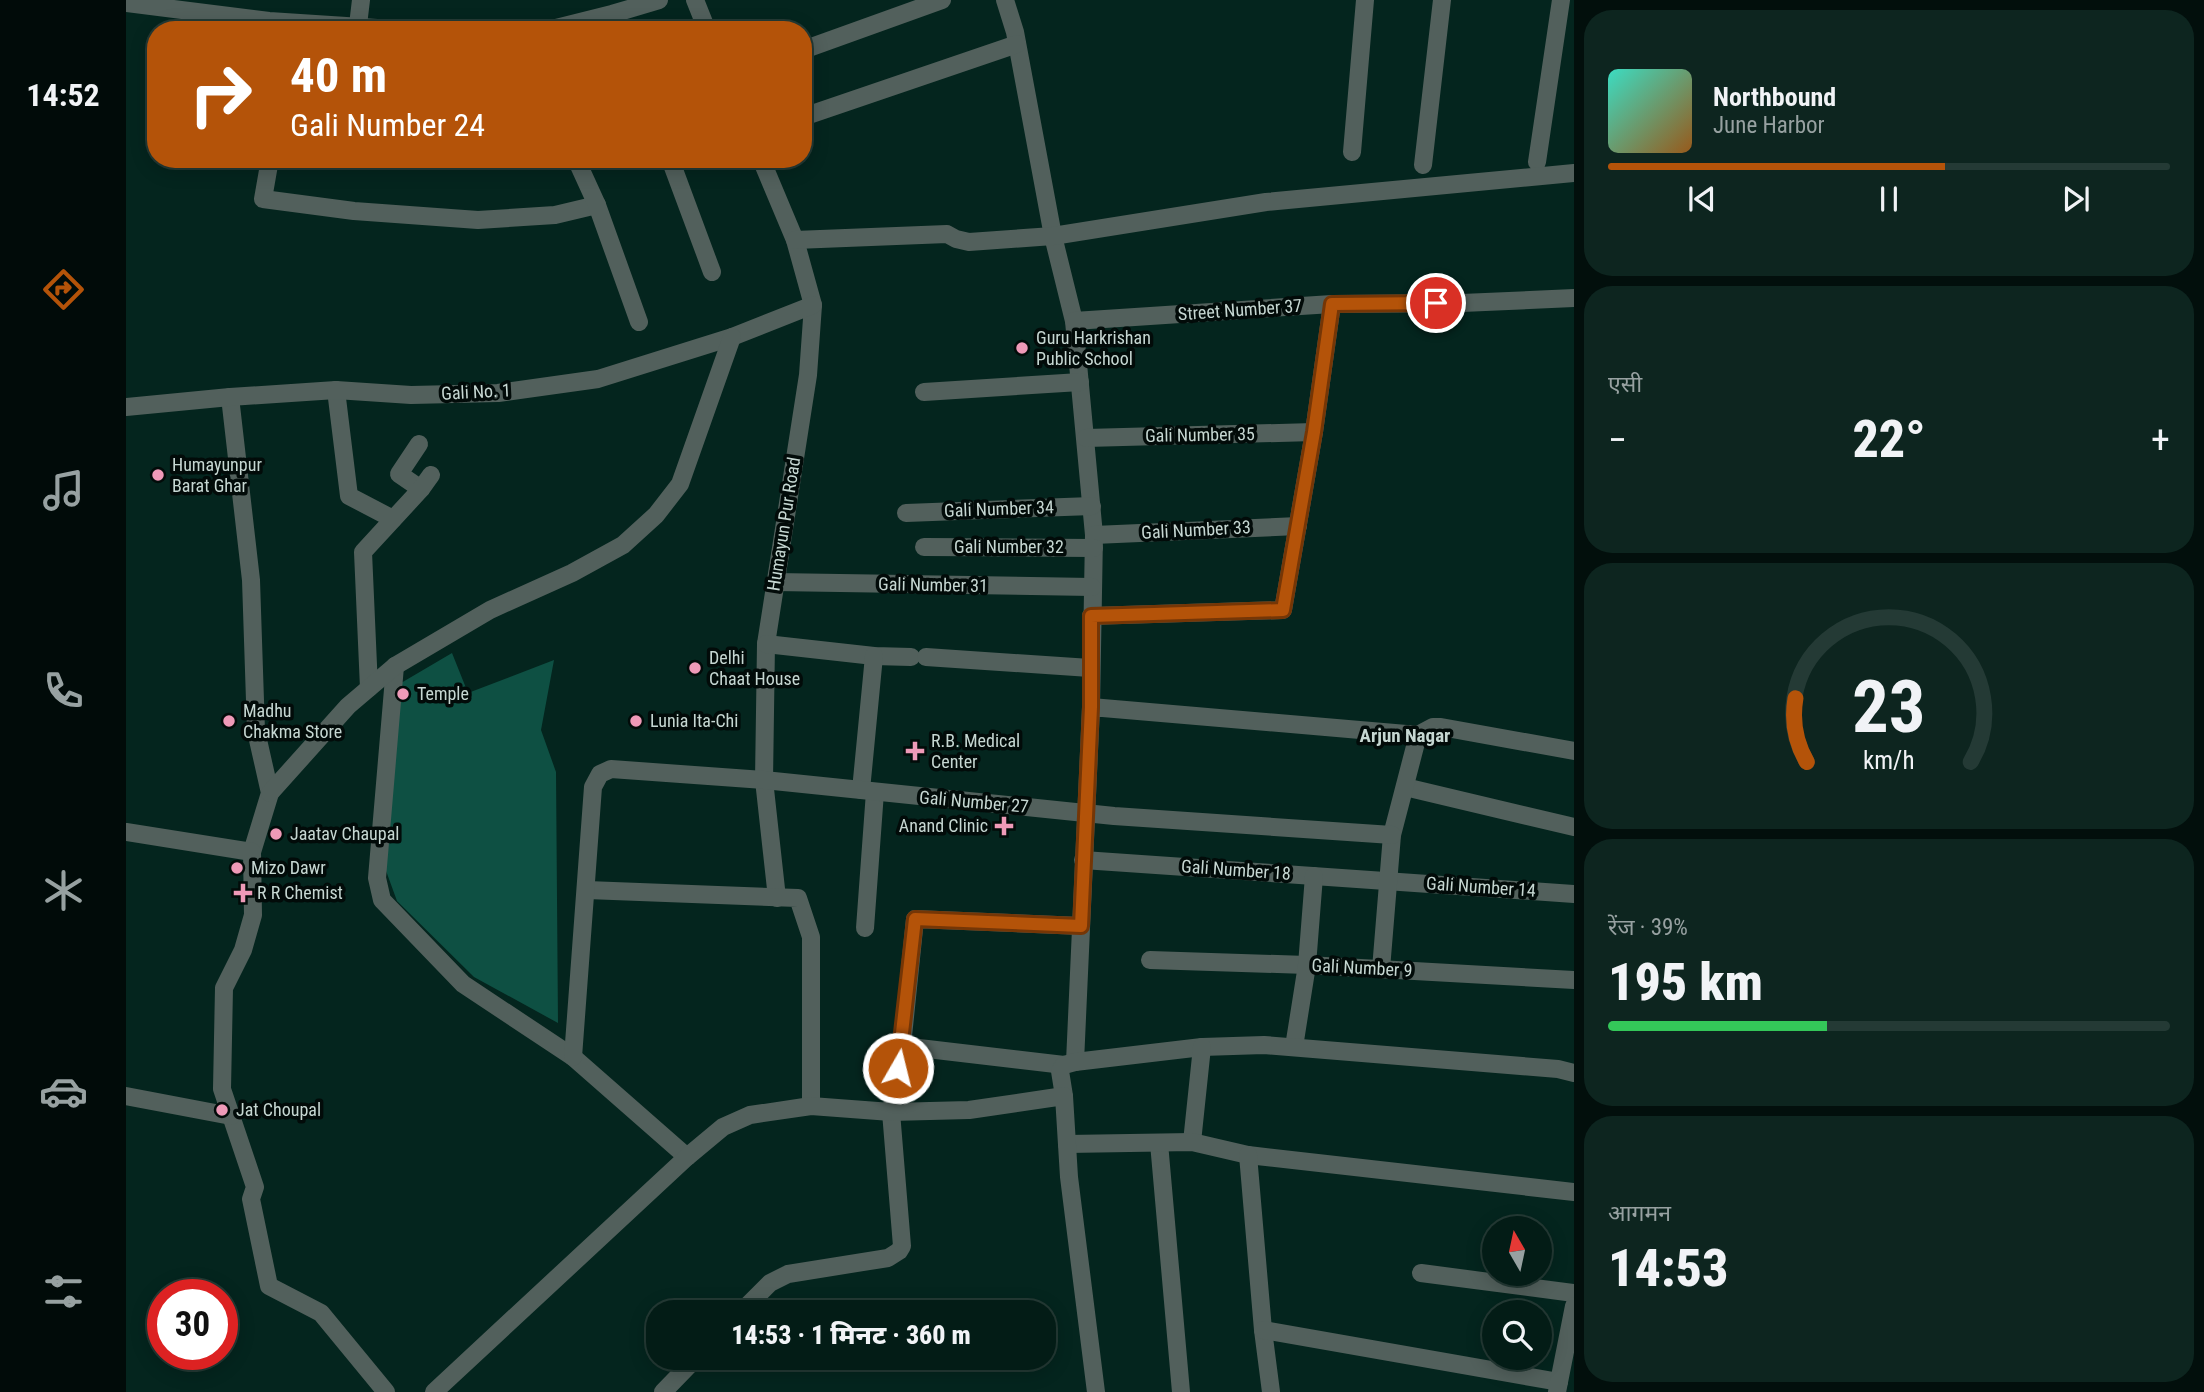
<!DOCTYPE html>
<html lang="hi">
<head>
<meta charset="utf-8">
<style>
	body { margin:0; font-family:"Roboto Condensed","Noto Sans Devanagari",sans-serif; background:#0d251f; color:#f1f3f6; height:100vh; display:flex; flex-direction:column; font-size:26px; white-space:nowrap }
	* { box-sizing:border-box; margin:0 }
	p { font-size:23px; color:#97a1a1 }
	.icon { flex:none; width:38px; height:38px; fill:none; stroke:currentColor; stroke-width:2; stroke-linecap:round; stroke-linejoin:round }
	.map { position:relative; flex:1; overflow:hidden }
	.drawer { display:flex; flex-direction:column; gap:10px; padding:10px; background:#020f0c; width:630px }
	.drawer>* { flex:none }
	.top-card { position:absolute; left:21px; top:21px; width:665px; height:147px; border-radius:28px; box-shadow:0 4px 18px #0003,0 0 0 2px #243a35; background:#b45309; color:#fff; overflow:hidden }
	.needle { width:46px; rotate:351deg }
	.tools { position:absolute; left:1356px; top:1216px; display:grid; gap:14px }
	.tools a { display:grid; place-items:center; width:70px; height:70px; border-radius:50%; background:#031c16; box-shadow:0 4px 18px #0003,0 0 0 2px #243a35; font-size:35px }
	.speed { position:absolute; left:21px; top:1279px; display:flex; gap:14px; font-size:35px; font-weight:700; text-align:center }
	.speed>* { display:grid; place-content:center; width:91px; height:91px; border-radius:50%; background:#031c16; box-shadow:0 4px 18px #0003,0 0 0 2px #243a35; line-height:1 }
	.speed .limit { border:10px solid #d22; background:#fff; color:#111 }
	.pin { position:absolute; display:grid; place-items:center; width:60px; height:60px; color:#fff; margin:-30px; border:4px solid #fff; border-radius:50%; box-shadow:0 2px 7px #0007 }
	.me { position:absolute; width:77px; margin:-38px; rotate:8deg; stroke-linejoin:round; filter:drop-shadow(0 0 5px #0008) }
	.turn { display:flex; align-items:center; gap:24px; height:147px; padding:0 28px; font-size:32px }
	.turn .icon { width:91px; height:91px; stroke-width:2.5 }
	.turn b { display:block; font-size:49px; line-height:60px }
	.big { font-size:52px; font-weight:800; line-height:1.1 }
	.drawer .tile { flex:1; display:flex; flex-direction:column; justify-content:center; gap:10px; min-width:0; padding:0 24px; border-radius:28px; background:#0d251f }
	.drawer .dial { align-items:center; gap:0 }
	.dial svg { height:182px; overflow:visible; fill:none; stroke:#243a35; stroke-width:7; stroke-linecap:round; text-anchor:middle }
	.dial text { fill:#f1f3f6; stroke:none }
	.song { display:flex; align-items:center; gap:21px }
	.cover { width:84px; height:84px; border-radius:10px; background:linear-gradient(135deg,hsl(170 70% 55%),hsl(30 70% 35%)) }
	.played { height:7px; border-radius:4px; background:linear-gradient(90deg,#b45309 60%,#243a35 60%) }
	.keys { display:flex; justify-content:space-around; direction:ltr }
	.heat { display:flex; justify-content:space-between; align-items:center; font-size:38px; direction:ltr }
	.charge { height:10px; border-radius:5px; background:linear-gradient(90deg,#34c759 39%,#243a35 0) }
	.trip { position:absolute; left:520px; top:1300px; width:410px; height:70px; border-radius:28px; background:#031c16; box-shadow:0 4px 18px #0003,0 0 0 2px #243a35; font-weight:800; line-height:70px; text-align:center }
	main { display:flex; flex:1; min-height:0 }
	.tabs { display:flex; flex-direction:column; width:126px; justify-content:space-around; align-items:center; background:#010b09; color:#97a1a1 }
	.tabs .icon { width:49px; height:49px }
	.tabs .active { color:#b45309 }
	.tabs b { font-size:32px; color:#f1f3f6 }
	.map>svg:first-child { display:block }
</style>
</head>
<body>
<main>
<nav class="tabs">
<b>14:52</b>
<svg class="icon active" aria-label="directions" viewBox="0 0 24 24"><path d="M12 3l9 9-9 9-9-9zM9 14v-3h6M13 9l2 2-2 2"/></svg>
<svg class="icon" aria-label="music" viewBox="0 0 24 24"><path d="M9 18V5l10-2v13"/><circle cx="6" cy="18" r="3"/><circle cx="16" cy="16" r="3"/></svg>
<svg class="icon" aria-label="phone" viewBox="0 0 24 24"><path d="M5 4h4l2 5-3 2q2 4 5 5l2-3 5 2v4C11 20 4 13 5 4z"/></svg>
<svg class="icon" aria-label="climate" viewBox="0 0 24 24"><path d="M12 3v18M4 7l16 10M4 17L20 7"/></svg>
<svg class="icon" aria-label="car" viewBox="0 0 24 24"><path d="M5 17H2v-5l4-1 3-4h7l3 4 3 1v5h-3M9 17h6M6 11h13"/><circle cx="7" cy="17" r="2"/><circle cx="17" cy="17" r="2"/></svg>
<svg class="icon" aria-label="filters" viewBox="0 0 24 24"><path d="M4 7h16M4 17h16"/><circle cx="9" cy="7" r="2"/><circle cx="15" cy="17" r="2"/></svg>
</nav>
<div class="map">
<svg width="1448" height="1392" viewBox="0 0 1448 1392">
	<rect width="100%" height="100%" fill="#04251e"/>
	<polygon fill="#0e5043" points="326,653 342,693 428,660 415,730 430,772 432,1023 348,977 271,901 259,868 275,683"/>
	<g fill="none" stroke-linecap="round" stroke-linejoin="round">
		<g stroke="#52605c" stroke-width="18">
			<polyline points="569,0 581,30"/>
			<polyline points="879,0 889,32 927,236 948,321 968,535 965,707"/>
			<polyline points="0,3 143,21 282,30"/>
			<polyline points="232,25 235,0"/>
			<polyline points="422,30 486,14 533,0"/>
			<polyline points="677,50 816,0"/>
			<polyline points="677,117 891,44"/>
			<polyline points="1226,152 1239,0"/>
			<polyline points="144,159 137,199 228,211 352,220 429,215 471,205"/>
			<polyline points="450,159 471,205 513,322"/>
			<polyline points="544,159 586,272"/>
			<polyline points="635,159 669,240 687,305 682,375 640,644 638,780 651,898"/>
			<polyline points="1411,162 1435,0"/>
			<polyline points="1297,165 1316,0"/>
			<polyline points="669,240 821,234 830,239 843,242 927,236 1140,202 1448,173"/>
			<polyline points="948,321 1206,304 1336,303 1448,298"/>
			<polyline points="210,390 223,496 267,519"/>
			<polyline points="798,392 954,382"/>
			<polyline points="104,397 125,580 130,731 144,793 126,852 127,915 117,950 98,988 96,1089 129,1187 125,1199 143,1286 195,1313 260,1392"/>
			<polyline points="0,407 104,397 210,390 285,395 372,393 472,379 606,337 687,305"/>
			<polyline points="960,438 1188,432"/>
			<polyline points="293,444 273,474 295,489"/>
			<polyline points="780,513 966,506"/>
			<polyline points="968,535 1172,526"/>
			<polyline points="798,547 968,548"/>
			<polyline points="649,582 966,587"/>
			<polyline points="965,616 1157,610 1188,432 1206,304"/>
			<polyline points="640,644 748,656 785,657"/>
			<polyline points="800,657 964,668"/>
			<polyline points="269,666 251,878 256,900 337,984 447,1057 561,1157"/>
			<polyline points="243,688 237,552 295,489 305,475"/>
			<polyline points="1279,787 1448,827"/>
			<polyline points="735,790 748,656"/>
			<polyline points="144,793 222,706 269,666 364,610 446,573 497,545 530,515 554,484 606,337"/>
			<polyline points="0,832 126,852"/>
			<polyline points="957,860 1448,894"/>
			<polyline points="461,890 672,898 685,937 685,1106"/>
			<polyline points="739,928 749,792"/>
			<polyline points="1024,960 1181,965 1448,980"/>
			<polyline points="1255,969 1266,835 1292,735 1307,727 1315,727 1448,751"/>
			<polyline points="776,1046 938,1065"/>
			<polyline points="1168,1047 1181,965 1188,876"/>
			<polyline points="447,1057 467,787 474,774 485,769 638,780 988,816 1266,835"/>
			<polyline points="949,1062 965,707 1292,735"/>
			<polyline points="0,1096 105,1116"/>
			<polyline points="938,1096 934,1071 938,1065 949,1062 1076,1047 1138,1045 1432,1069 1448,1073"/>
			<polyline points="1066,1142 1076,1047"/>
			<polyline points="1033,1143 1055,1392"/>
			<polyline points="941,1144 1066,1142 1122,1155 1448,1192"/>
			<polyline points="1122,1155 1137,1330 1145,1392"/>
			<polyline points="1295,1273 1448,1293"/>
			<polyline points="615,1312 644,1283 662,1274 762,1258 773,1251 776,1246 765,1112 776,1046 789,919 955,926"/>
			<polyline points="1137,1330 1433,1382"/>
			<polyline points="308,1392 561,1157 597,1127 624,1115 685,1106 765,1112 843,1110 938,1096 943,1177 970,1392"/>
			<polyline points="537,1392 570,1358"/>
			<polyline points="1431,1392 1448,1306"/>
		</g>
	</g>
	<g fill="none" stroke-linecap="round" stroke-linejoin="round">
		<defs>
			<polyline id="route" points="772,1068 789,919 955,926 965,707 965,616 1157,610 1188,432 1206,304 1310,303"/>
		</defs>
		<use href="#route" stroke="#753606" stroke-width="18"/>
		<use href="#route" stroke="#b45309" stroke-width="12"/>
	</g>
	<g fill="#ef9ab8" stroke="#020b09" stroke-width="2.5">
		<circle cx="896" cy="348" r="7"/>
		<circle cx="32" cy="475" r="7"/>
		<circle cx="569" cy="668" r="7"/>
		<circle cx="277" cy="694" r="7"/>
		<circle cx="103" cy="721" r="7"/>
		<circle cx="510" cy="721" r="7"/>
		<path d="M785.5 740.5h7v7h7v7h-7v7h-7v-7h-7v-7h7z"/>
		<path d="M874.5 815.5h7v7h7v7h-7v7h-7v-7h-7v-7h7z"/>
		<circle cx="150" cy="834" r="7"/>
		<circle cx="111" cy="868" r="7"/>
		<path d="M113.5 882.5h7v7h7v7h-7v7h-7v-7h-7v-7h7z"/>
		<circle cx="96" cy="1110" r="7"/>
	</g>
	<g text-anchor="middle" stroke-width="7" stroke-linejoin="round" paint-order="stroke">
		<g font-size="18" fill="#c6d7d2" stroke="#020b09">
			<text transform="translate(1114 310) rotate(-4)" y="6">Street Number 37</text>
			<text transform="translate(350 392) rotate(-3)" y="6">Gali No. 1</text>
			<text transform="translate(1074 435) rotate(-1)" y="6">Gali Number 35</text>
			<text transform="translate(873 509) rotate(-2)" y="6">Gali Number 34</text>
			<text transform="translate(658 524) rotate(-81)" y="6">Humayun Pur Road</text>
			<text transform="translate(1070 530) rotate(-3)" y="6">Gali Number 33</text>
			<text x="883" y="553">Gali Number 32</text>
			<text transform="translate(807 585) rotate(1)" y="6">Gali Number 31</text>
			<text transform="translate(848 802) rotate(5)" y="6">Gali Number 27</text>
			<text transform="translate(1110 870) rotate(4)" y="6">Gali Number 18</text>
			<text transform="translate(1355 887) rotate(4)" y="6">Gali Number 14</text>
			<text transform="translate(1236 968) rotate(3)" y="6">Gali Number 9</text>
		</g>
		<g font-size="18" fill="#c6d7d2" stroke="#020b09" text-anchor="start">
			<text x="910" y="344">Guru Harkrishan<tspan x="910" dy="21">Public School</tspan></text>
			<text x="46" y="471">Humayunpur<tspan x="46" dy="21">Barat Ghar</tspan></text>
			<text x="583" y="664">Delhi<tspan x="583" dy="21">Chaat House</tspan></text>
			<text x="291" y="700">Temple</text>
			<text x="117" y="717">Madhu<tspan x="117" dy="21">Chakma Store</tspan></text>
			<text x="524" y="727">Lunia Ita-Chi</text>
			<text x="805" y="747">R.B. Medical<tspan x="805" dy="21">Center</tspan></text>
			<text x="862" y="832" text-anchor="end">Anand Clinic</text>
			<text x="164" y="840">Jaatav Chaupal</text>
			<text x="125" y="874">Mizo Dawr</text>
			<text x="131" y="899">R R Chemist</text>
			<text x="110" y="1116">Jat Choupal</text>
		</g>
		<g font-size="19" font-weight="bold" fill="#c6d7d2" stroke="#020b09">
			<text x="1279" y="742">Arjun Nagar</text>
		</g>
	</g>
</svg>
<div class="tools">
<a><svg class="needle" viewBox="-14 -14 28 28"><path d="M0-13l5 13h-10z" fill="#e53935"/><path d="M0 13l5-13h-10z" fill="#97a1a1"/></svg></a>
<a><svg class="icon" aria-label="search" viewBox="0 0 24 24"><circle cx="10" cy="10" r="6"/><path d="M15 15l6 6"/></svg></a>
</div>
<div class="speed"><div class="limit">30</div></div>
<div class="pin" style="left:1310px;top:303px;background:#d93025"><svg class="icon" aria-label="arrive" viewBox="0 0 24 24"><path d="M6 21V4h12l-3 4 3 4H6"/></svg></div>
<svg class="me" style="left:772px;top:1068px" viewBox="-20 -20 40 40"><circle r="17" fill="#b45309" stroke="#fff" stroke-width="3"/><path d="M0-11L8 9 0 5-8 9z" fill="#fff"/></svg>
<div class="trip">14:53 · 1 मिनट · 360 m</div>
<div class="top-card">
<div class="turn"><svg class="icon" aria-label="right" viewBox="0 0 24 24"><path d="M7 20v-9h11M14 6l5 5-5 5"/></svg><div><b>40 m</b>Gali Number 24</div></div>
</div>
</div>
<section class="drawer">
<div class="tile">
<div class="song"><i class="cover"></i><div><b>Northbound</b><p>June Harbor</p></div></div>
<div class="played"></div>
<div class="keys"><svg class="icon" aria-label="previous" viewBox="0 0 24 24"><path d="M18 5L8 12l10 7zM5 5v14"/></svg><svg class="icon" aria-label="pause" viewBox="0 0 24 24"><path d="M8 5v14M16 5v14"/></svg><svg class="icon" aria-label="next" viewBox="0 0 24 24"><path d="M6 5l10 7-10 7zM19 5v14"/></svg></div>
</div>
<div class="tile"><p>एसी</p>
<div class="heat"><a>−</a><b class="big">22°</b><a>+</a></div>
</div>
<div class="tile dial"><svg viewBox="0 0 100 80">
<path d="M14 69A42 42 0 1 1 86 69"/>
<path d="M14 69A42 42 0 0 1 9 41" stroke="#b45309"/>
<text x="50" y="56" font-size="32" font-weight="700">23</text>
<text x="50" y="72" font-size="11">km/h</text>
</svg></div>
<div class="tile"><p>रेंज · 39%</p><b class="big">195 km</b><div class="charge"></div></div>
<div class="tile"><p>आगमन</p><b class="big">14:53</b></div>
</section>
</main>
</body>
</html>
